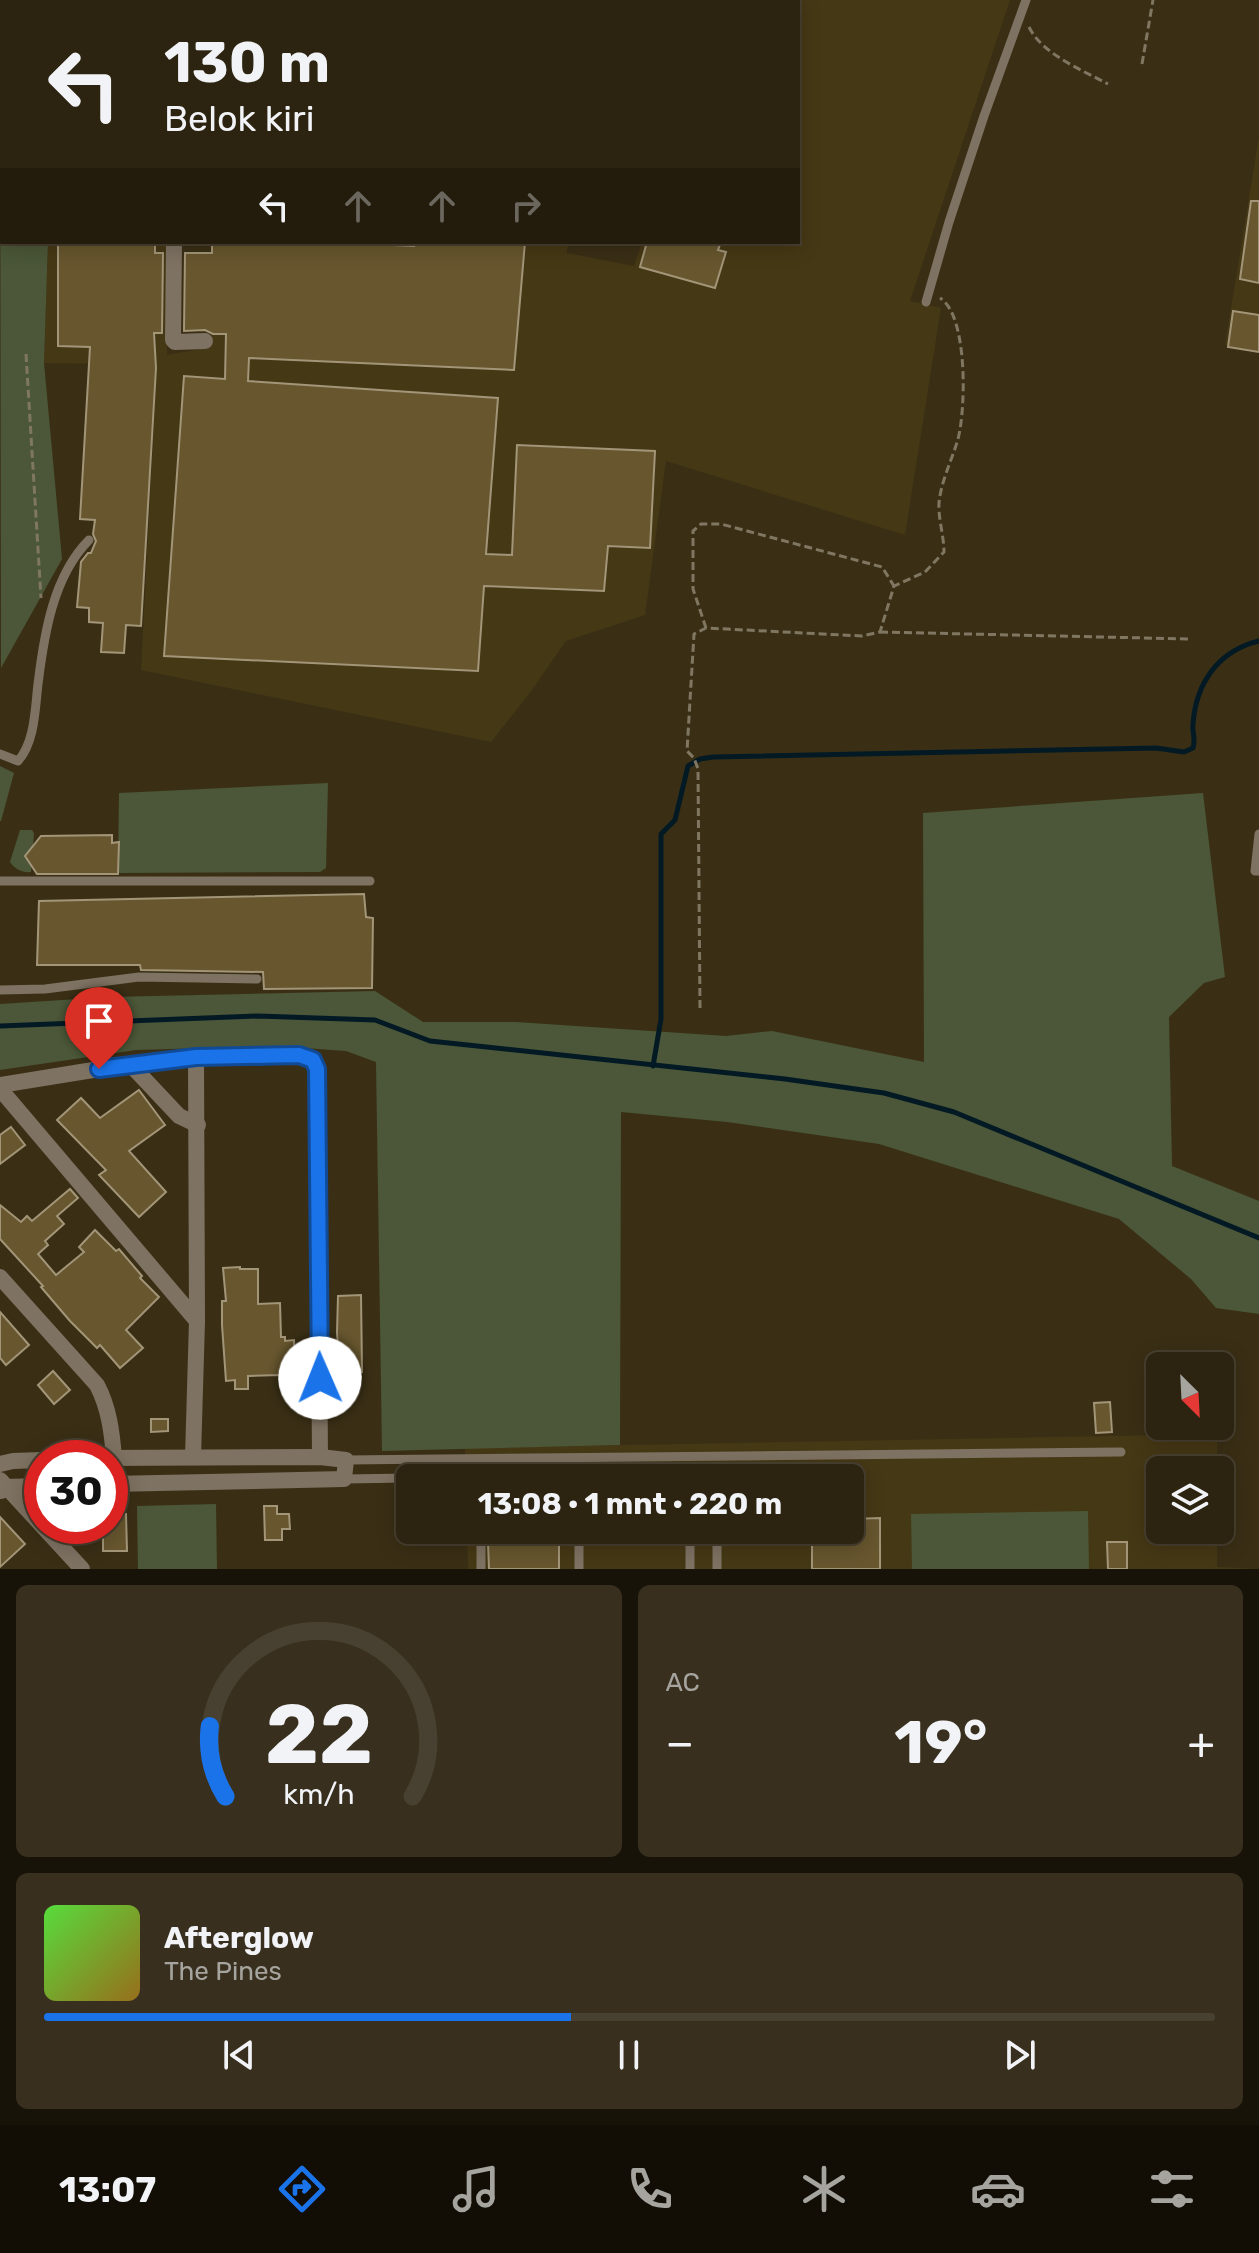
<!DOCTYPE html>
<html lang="id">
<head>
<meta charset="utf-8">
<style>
	body { margin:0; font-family:Rubik,sans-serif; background:#382f1e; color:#f1f3f6; height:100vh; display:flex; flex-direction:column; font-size:30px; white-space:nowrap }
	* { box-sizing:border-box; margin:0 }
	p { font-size:26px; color:#a6a49f }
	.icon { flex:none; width:44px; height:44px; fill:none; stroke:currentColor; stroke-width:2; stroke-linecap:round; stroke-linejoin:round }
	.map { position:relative; height:1569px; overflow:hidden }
	.side { display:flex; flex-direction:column; gap:16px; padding:16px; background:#181309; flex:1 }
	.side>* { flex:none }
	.top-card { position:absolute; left:0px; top:0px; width:800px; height:244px; box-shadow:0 4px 20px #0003,0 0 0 2px #484030; background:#2c2310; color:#f1f3f6; overflow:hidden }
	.needle { width:52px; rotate:156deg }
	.tools { position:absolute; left:1146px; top:1352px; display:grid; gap:16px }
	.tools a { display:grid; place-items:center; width:88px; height:88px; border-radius:12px; background:#2c2310; box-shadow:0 4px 20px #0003,0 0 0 2px #484030; font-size:40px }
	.speed { position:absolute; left:24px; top:1440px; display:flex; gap:16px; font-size:40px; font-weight:700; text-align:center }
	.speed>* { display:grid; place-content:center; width:104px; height:104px; border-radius:50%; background:#2c2310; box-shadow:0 4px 20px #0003,0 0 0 2px #484030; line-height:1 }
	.speed .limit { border:12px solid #d22; background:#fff; color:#111 }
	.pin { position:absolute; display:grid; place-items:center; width:68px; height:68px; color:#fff; margin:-82px -34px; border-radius:50% 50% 50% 0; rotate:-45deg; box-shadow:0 0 8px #0007 }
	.pin .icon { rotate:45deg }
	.me { position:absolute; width:88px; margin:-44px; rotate:359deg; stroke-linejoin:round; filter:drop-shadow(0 0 6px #0008) }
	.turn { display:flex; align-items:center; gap:28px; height:168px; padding:0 32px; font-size:36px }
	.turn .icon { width:104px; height:104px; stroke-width:2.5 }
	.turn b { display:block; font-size:56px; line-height:68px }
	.lanes { display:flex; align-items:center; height:76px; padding:0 32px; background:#0003; justify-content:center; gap:40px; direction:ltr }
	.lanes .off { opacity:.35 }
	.big { font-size:60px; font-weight:700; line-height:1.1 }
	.side .widget { flex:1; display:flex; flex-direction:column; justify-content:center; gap:12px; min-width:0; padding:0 28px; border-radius:12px; background:#382f1e }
	.side .dial { align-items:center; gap:0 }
	.dial svg { height:208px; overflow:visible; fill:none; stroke:#484030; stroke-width:7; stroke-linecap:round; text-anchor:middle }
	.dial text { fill:#f1f3f6; stroke:none }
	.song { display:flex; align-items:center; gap:24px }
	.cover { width:96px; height:96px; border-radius:12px; background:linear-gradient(135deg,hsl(110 70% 55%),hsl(40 70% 35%)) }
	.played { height:8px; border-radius:4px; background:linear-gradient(90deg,#1a73e8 45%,#484030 45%) }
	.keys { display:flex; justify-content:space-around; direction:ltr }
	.heat { display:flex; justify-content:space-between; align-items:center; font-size:44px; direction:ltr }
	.side .tiles { flex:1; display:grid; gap:16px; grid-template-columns:1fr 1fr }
	.widget:last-child { grid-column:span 2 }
	.trip { position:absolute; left:396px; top:1464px; width:468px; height:80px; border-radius:12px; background:#2c2310; box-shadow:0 4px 20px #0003,0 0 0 2px #484030; font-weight:700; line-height:80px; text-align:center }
	.dock { display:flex; height:128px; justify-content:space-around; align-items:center; background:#120e06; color:#a6a49f }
	.dock .icon { width:56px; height:56px }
	.dock .on { color:#1a73e8 }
	.dock b { font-size:36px; color:#f1f3f6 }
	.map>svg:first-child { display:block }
</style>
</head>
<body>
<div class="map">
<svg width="1259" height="1569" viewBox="0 0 1259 1569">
	<rect width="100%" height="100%" fill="#3a2f15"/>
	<g fill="#453815">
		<polygon points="415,0 637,0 415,2"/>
		<polygon points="717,0 1010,0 910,301 941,308 905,535 666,461 645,615 566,641 529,694 491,742 141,670 157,365 44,363 48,242 168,242 167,355 211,347 212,242 323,242 413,246 414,242 568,242 567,253 634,266 642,242 798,242 798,2 716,2"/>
		<polygon points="1259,136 1259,351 1225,345"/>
		<polygon points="1217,1434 1217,1470 1160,1470 1160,1530 1217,1530 1217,1567 1258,1569 468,1569 467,1530 850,1530 850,1478 466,1478 465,1448"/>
	</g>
	<g fill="#4b5738">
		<polygon points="0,0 17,2 2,2 2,242 48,242 44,363 62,559 1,668"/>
		<polygon points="206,0 415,0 415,2 207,2"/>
		<polygon points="0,766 14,773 1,821 0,821"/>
		<polygon points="328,783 326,868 320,872 118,873 119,793"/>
		<polygon points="1203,793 1225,977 1204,983 1169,1017 1172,1166 1259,1201 1259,1314 1216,1308 1191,1279 1119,1219 879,1144 727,1122 621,1112 620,1445 382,1451 376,1062 346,1051 275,1046 136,1050 0,1070 0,1004 109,997 375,991 423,1022 516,1022 726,1036 772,1031 924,1062 923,813"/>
		<path d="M20,830H32L34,833L31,872C22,873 15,869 10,862Z"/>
		<polygon points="216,1504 217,1569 138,1569 137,1506"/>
		<polygon points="1088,1511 1089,1569 912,1569 911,1514"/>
	</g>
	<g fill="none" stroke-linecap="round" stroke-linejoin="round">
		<g stroke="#031a25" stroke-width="5">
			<polyline points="0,1026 258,1016 375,1020 430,1041 785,1079 884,1093 954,1112 1259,1238"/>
			<path d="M653,1066L661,1019V834L675,820L688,766L700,759L713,757L1156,748L1184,752L1193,748C1196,739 1192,733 1193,724C1196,683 1218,651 1259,641"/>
		</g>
	</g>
	<g fill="#67562e" stroke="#a29578" stroke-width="2">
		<polygon points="1251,201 1259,201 1259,283 1240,279"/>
		<polygon points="58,242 155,242 155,253 163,253 162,333 154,333 156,368 141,626 126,625 124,653 101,652 103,623 89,622 89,608 77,607 81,562 88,553 91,553 96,541 93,534 95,520 80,519 90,347 58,346"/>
		<polygon points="212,242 323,242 414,246 414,242 525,242 514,370 249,358 248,381 498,398 486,554 512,555 517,445 655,451 650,548 608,546 604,591 484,586 478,671 164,656 184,376 225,379 226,334 213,334 205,330 184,331 185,253 212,253"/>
		<polygon points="647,242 721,242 718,250 726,252 715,288 640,267"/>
		<polygon points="1233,311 1259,315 1259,352 1228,347"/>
		<polygon points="112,835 112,843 119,842 118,874 37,874 25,856 41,836"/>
		<polygon points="364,894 366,917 373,918 372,988 264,989 263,972 141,970 140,965 37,965 39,901"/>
		<polygon points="139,1090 165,1125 129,1151 166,1192 139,1217 99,1175 106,1170 57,1120 81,1098 100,1118"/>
		<polygon points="11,1127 25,1145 0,1164 0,1135"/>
		<polygon points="70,1189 78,1198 57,1216 64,1224 45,1241 48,1245 38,1254 56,1275 84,1252 79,1247 95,1230 116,1251 119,1249 142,1276 140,1278 159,1297 126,1330 143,1348 120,1368 100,1345 97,1348 70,1321 41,1287 43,1286 0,1239 0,1205 21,1222 27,1216 32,1221"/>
		<polygon points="240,1267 240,1269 258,1269 258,1304 280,1303 281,1337 285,1337 285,1341 294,1340 295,1367 300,1367 299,1386 280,1385 280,1375 248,1376 248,1389 235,1389 235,1380 226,1381 222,1325 222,1301 226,1301 223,1268"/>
		<polygon points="361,1295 362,1372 340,1373 337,1333 338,1296"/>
		<polygon points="0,1312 29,1345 6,1365 0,1358"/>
		<polygon points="53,1371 70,1390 54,1404 38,1385"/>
		<polygon points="1110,1402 1112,1432 1096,1433 1094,1403"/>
		<polygon points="151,1419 168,1419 168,1431 151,1432"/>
		<polygon points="264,1506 277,1506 277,1514 289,1514 290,1529 282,1529 282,1540 265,1540"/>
		<polygon points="110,1514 126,1514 127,1551 103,1551 103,1526 110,1526"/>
		<polygon points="0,1517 25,1544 0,1567"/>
		<polygon points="880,1518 880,1569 812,1569 812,1530 850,1530 850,1519"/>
		<polygon points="1107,1542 1127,1542 1127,1569 1108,1569"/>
		<polygon points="488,1543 559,1543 559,1569 489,1569"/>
	</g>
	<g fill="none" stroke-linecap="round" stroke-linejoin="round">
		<g stroke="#807762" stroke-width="3" stroke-dasharray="8 4" stroke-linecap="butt">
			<polyline points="309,2 309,0"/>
			<path d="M1029,27C1042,54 1082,70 1108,84"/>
			<polyline points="1142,64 1153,0"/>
			<polyline points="26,354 41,598"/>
			<polyline points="706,628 693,589 693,531 701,524 721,524 882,567 894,586"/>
			<polyline points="880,632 1190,639"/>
			<path d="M700,1008L698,769L694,758L687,751L694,634L706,628L862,636L880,632L894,586L925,572L944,552C944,536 938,518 939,503C941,481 952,460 958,439C966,409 968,315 940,298"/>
		</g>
		<g stroke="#7e7262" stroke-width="9">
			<polyline points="926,302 949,222 984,116 1026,0"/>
			<path d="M0,754L18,761C35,742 35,709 38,684C44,635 53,576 89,540"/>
			<polyline points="1259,834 1255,871 1259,871"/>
			<polyline points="0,881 370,881"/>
			<polyline points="0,990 45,989 139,977 257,979"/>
			<polyline points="346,1460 1121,1452"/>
			<polyline points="416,1478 718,1475"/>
			<polyline points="344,1479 410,1478"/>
			<polyline points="481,1530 481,1569"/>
			<polyline points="579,1530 579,1569"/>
			<polyline points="690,1530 690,1569"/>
			<polyline points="717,1569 717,1530"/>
		</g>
		<g stroke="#7e7262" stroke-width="16">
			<polyline points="171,0 171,2"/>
			<polyline points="174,242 173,340 175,342 205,341"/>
			<polyline points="130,1064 179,1116 198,1125"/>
			<polyline points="0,1085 130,1064 196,1057 299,1055 313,1060 317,1069 320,1457"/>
			<polyline points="0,1089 197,1321"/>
			<path d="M0,1277L97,1385C109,1408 112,1432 114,1458"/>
			<polyline points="193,1457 197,1321 196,1057"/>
			<polyline points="99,1458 320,1457 346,1460 344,1479 110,1484"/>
			<polyline points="0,1464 13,1461 42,1460"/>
			<polyline points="0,1480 82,1569"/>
			<polyline points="1,1491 5,1487 42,1486"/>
		</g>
	</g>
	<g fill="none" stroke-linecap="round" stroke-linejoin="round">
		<defs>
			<polyline id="route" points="99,1069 196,1057 299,1055 313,1060 317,1069 320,1378"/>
		</defs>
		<use href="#route" stroke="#114b97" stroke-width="20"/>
		<use href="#route" stroke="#1a73e8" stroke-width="14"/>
	</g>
</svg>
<div class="tools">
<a><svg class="needle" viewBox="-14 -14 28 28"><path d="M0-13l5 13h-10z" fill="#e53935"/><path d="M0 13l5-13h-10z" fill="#a6a49f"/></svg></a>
<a><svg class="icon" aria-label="layers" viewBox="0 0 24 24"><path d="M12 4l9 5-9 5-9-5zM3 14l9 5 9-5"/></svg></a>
</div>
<div class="speed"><div class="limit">30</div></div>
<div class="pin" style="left:99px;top:1069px;background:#d93025"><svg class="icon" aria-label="arrive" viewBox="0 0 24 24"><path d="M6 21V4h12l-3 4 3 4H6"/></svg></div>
<svg class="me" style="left:320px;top:1378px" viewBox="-20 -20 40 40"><circle r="19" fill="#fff"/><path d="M0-13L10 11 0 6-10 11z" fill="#1a73e8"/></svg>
<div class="trip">13:08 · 1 mnt · 220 m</div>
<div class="top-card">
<div class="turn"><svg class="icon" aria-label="left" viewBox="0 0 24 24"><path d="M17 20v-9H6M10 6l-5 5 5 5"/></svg><div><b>130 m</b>Belok kiri</div></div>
<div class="lanes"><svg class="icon" aria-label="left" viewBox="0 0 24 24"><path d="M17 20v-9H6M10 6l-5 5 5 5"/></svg><svg class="icon off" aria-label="ahead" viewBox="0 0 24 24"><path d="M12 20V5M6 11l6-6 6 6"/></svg><svg class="icon off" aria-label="ahead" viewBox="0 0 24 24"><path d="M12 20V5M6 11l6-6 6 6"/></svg><svg class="icon off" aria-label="right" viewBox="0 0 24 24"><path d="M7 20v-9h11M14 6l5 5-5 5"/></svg></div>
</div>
</div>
<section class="side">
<div class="tiles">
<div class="widget dial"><svg viewBox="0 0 100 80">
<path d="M14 69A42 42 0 1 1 86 69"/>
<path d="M14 69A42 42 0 0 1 8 42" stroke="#1a73e8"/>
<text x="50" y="56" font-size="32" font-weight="700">22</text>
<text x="50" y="72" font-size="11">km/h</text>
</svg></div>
<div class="widget"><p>AC</p>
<div class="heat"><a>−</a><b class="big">19°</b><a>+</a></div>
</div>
<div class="widget">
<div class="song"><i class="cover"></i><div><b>Afterglow</b><p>The Pines</p></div></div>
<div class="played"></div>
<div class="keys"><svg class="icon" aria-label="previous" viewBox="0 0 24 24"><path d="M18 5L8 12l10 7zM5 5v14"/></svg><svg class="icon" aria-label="pause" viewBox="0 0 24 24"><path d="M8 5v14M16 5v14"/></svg><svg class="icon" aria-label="next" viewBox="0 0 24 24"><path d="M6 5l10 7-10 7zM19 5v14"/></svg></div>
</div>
</div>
</section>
<nav class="dock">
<b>13:07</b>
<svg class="icon on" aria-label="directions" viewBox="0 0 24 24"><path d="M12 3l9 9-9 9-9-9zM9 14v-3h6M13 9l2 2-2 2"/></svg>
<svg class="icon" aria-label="music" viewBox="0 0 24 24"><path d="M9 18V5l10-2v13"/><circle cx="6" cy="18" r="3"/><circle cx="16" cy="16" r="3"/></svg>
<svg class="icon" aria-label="phone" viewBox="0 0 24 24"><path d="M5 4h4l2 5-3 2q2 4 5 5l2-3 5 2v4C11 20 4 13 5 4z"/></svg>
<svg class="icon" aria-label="climate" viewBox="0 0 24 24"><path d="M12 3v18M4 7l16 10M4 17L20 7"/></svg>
<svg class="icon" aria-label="car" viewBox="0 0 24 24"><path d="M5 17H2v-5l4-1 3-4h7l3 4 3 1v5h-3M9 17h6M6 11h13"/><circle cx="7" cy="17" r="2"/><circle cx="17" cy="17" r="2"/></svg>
<svg class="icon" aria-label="filters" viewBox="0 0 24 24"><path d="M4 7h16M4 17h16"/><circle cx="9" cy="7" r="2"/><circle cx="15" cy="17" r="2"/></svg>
</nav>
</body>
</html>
